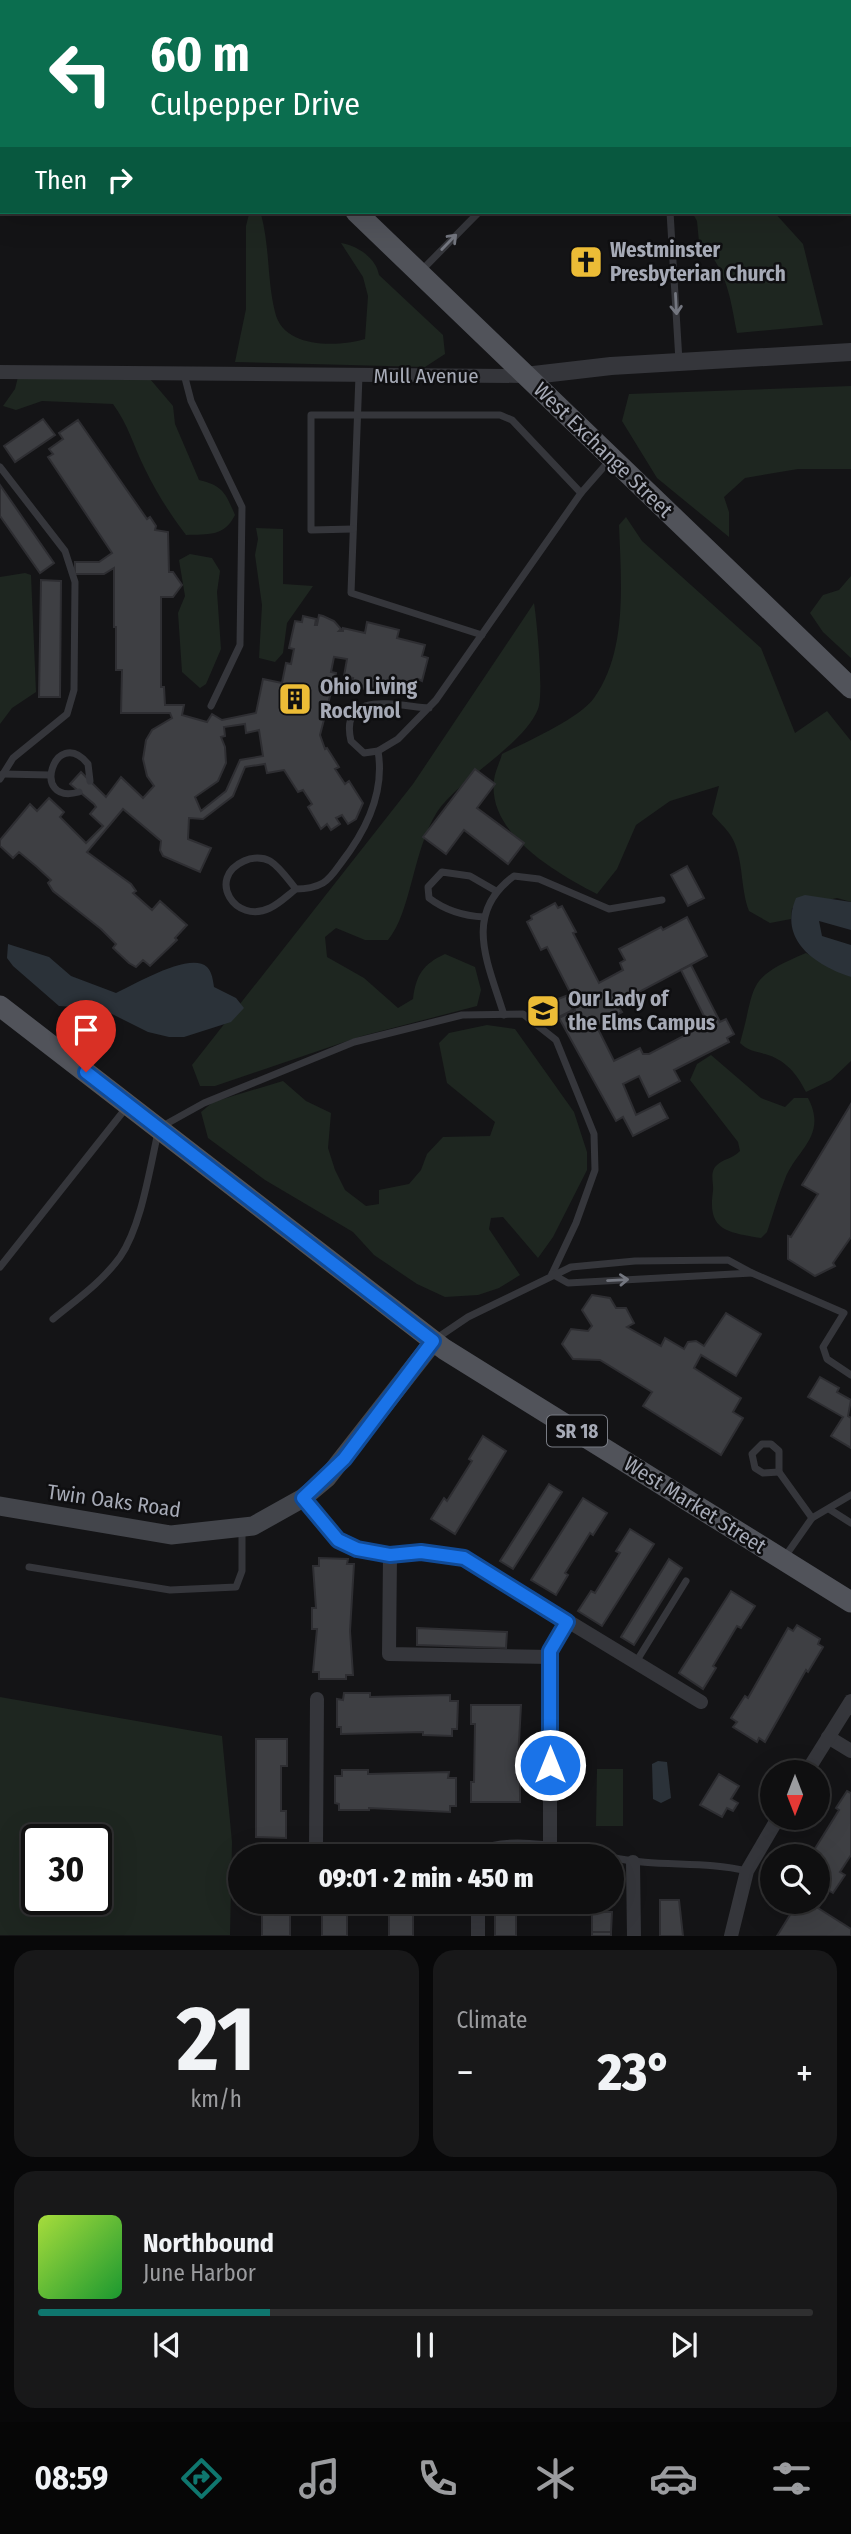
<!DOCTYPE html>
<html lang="en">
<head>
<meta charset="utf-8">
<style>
	body { margin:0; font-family:"Fira Sans Condensed",sans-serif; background:#181819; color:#f1f3f6; height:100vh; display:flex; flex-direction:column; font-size:26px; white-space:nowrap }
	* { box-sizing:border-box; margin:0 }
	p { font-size:23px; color:#9b9c9f }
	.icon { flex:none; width:38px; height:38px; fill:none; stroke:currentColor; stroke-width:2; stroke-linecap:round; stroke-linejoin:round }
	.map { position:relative; height:1936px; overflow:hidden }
	.sheet { display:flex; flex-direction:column; gap:14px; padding:14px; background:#080809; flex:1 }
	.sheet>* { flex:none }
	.guide { position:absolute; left:0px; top:0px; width:852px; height:214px; box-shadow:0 7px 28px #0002,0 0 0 2px #2f2f30; background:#0b6e4f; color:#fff; overflow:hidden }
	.needle { width:46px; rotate:180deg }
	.tools { position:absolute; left:760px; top:1760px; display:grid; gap:14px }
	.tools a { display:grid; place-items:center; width:70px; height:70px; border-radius:50%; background:#0f0f10; box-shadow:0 7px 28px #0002,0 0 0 2px #2f2f30; font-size:35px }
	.speed { position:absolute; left:21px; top:1824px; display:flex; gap:14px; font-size:35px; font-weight:700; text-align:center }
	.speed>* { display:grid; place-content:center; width:91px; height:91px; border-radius:50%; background:#0f0f10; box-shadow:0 7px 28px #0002,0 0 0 2px #2f2f30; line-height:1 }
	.speed .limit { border:4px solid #111; border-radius:10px; background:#fff; color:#111 }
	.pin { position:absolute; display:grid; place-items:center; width:60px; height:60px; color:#fff; margin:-72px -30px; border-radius:50% 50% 50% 0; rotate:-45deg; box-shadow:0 0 7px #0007 }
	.pin .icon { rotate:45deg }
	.me { position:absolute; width:77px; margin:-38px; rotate:0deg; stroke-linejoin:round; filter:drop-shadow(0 0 5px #0008) }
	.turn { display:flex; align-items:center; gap:24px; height:147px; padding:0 35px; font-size:32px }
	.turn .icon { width:91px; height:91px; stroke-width:2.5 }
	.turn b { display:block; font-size:49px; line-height:60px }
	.then { display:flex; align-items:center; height:66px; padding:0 35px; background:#0003; gap:14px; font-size:26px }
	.big { font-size:52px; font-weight:800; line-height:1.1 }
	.sheet .tile { flex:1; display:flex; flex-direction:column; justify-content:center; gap:10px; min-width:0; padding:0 24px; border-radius:21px; background:#181819 }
	.sheet .dial { align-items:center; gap:0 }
	.dial b { font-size:91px; line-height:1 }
	.song { display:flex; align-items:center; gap:21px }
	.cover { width:84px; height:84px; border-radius:10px; background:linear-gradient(135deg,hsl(80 70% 55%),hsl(130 70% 35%)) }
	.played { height:7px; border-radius:4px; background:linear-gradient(90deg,#0f766e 30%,#2f2f30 30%) }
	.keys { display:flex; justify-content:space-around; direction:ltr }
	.heat { display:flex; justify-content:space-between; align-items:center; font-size:38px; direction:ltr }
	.sheet .tiles { flex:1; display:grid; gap:14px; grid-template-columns:1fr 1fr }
	.tile:last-child { grid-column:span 2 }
	.trip { position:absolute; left:228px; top:1844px; width:396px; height:70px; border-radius:35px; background:#0f0f10; box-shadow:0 7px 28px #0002,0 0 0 2px #2f2f30; font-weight:800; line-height:70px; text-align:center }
	.dock { display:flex; height:112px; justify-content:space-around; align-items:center; background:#060606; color:#9b9c9f }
	.dock .icon { width:49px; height:49px }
	.dock .on { color:#0f766e }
	.dock b { font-size:32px; color:#f1f3f6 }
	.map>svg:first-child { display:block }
</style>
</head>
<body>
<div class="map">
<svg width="851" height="1936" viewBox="0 0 851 1936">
	<rect width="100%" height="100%" fill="#141416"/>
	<g fill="#1e2620" fill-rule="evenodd">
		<polygon points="0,0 118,2 2,2 2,177"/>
		<path d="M692,212H774L803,244L823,325L737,333C730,297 727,268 699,242L697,221Z"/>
		<path d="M249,214H261C270,248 267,280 275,312C283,349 338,347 365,339L368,296L363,277L341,243C358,246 376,258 379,275L443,335L445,354L425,367L235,362L246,309V226Z"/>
		<path d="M18,377L150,379L173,406L175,424L199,480C223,486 225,492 235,515C224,537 208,534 186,535C170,514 156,492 145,469C134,447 128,424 113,404L42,401L16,410L3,406L15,389Z"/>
		<polygon points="851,386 851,469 798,469 745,478 724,497 729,512 729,537 657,478 622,421 629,394"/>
		<path d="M626,517L642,541L761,648L795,733L827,711L851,741V902L837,898L792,908L791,919L770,923L749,911C740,888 744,857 731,836C726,828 718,821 712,814L719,786L670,801L636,825L617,869L597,894C557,873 487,834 494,780C495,771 500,762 502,754C526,742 579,719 594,698C628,651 621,580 619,525Z"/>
		<polygon points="256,528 283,529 283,584 313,586 287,623 283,653 275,662 259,658 262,605 255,555 258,539"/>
		<polygon points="190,554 212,558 220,571 217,592 221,649 206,684 200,688 182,672 178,613 185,596 179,560"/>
		<polygon points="25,573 31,575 36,692 12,708 0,724 0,577"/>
		<polygon points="851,576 851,658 823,632 810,613 823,595 839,590"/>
		<path d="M534,603C537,622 544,695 538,709C524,745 459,779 437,812C413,850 411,913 388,940H365L336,928L325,937L327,957L364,978L398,1008L413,999C416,975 423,964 445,954L475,967L481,990L477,1006L362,1036L215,1086H200L192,1065L413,784Z"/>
		<path d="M806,953L851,977V1061L831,1080L806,1092C797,1074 786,1060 765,1054C755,1051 748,1051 740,1043C757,984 744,979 806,953Z"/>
		<polygon points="487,1025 515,1029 574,1112 587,1152 587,1170 553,1237 538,1258 503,1217 491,1218 489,1229 520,1275 499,1288 478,1295 445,1297 417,1284 374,1255 353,1232 265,1180 208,1138 201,1112 213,1102 283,1081 306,1101 331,1113 328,1148 335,1170 345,1190 366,1206 379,1204 379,1190 409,1184 421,1170 427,1154 443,1137 490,1136 495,1122 447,1083 439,1043 449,1033"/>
		<path d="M711,1055L761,1098L785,1107L794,1098H808C828,1136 796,1150 785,1179C778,1196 773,1215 767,1232L761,1238C727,1232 707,1231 713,1191C714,1183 709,1172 717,1165C723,1159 734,1158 740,1151L738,1142L690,1080L697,1064Z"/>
		<path d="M0,1697L222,1736L232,1842L230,1935H0ZM37,1839H96V1899H37Z"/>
		<polygon points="597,1769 623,1769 623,1826 596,1826"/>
	</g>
	<g fill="#2b3239">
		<path d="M805,895L851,902V930L819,921L822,936L851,945V977C815,965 778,940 796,898Z"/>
		<path d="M8,944L49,957L71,976L116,993C134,985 190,951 207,967C212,972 213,980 214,987L236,998L244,1008L231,1022L184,1037H169L148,1032L102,1009L59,1006L13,966L7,958Z"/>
		<polygon points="658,1761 667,1762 671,1798 661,1803 653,1799 652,1764"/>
	</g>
	<g fill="#3e3f43" stroke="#2e2e32" stroke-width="2" fill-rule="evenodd">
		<polygon points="43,419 55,435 15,462 4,446"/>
		<path d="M78,420L147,519L150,517L156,526L155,530L168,532L169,572H173L182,585L173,597H161V687H164L165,705H184L182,715L207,722L212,714L222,720L256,713L263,679L282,683L286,663L291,664L294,649L289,648L295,621L302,622L303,616L316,619L315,625H317L319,615L323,616L334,621L341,629L339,631H343V628L365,633L367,622L399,630L397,638L425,645L422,656L428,658L422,681L418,679L415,690L396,685L365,689L351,686L353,678L344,676L347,659L334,657L331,672L336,673L320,735L325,749L327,748L339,767L335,769L345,784L349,781L363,803L356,819L348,824L342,815L336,818L340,824L331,830L327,824L321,829L308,807L312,804L303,790L298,792L284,770L267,773L265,764L245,767L233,796L203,819L189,818L188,839L211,848L200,872L163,856L160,850L161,841L123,809L87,852L131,884L136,891L133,893L152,910L160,901L187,925L175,938L177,940L150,966L143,960L136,967L129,963L113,948L116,944L101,929L53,891L48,883L51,880L37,867L19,852L13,858L0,846V840L30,804L37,811L49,798L64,812L60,817L86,843L103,826L90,814L96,807L94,804L70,784L81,772L106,797L121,777L143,798L154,786L147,776L143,759L146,740L152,730L172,718L170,713H121L122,670H116V627H114V568L104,574H75V562H99L112,553L48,457L53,454L49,449L63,439L59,433ZM245,724L246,733L259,730L263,756L240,760L226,791L201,811L195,797L218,781L226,763L225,747L221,737L225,736L224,727Z"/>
		<polygon points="0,485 54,563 40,573 0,516"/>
		<polygon points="41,580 61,581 60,697 39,697"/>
		<polygon points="475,769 495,784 477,808 524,843 508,864 464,830 446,854 423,837"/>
		<polygon points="687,866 704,898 688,906 671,875"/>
		<polygon points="555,903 558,908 562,906 576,932 573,933 599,983 623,970 620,963 625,960 619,949 661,927 663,930 687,917 707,956 622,1001 618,1006 622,1012 596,1025 614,1061 640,1048 643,1054 649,1054 718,1018 720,1022 726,1019 734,1034 727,1038 729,1042 674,1070 680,1081 649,1097 639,1076 623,1084 636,1115 660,1103 668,1118 633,1136 623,1117 616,1121 559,1018 575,1010 573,1006 571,1011 557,1018 548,1003 571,994 547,947 541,950 527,922 532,919 531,916"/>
		<polygon points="691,965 718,1018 708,1024 681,970"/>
		<polygon points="851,1104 851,1237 833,1263 835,1266 815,1276 788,1259 788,1236 791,1237 818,1194 802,1185"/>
		<polygon points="592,1295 610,1298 616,1308 626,1308 634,1323 627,1327 661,1346 665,1338 684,1349 688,1342 696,1341 704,1346 726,1313 761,1334 736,1376 701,1355 694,1368 741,1398 733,1412 743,1418 721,1455 643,1406 652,1392 600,1360 573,1359 562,1344 571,1329 588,1331 592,1326 582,1310"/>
		<polygon points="820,1377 839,1388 837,1392 851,1400 848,1416 851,1418 851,1448 831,1436 843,1417 808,1397"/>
		<polygon points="483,1436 506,1451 455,1534 431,1519 444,1498 447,1501 472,1461 469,1459"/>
		<polygon points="549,1484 562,1492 513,1569 500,1561"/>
		<polygon points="583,1498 607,1513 593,1535 590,1533 565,1573 568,1575 556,1595 531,1580"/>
		<polygon points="630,1529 654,1544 602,1626 578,1611 591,1591 595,1593 620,1553 616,1551"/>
		<polygon points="319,1558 348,1559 347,1564 354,1564 350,1631 353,1675 346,1675 346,1679 319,1679 319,1672 313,1672 317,1629 312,1629 312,1608 316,1608 313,1566 319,1566"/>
		<polygon points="669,1559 682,1568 634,1645 621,1637"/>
		<polygon points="731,1591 755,1606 741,1628 737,1626 713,1666 716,1668 703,1689 679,1673"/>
		<polygon points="797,1625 820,1639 818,1644 823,1647 808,1672 806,1670 765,1742 759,1738 757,1742 733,1727 737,1722 731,1718 745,1696 748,1698 788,1628 793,1631"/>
		<polygon points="417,1628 507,1632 506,1648 417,1645"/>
		<polygon points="344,1693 370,1693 370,1697 450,1695 450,1701 458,1701 457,1729 452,1729 452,1736 423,1735 423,1732 341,1734 341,1727 337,1727 337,1699 343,1700"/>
		<polygon points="471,1705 521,1705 517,1779 520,1779 520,1802 471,1802 471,1782 474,1782 475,1724 471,1724"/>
		<polygon points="256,1739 287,1739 287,1766 281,1766 281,1811 286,1811 286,1838 256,1837"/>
		<polygon points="342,1770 368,1770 368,1774 449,1772 448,1778 456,1778 456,1806 450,1806 450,1812 369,1808 369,1810 339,1810 339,1804 335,1803 335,1776 342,1776"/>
		<polygon points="719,1774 739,1786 731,1799 738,1803 733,1811 727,1808 722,1817 700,1805"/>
		<polygon points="847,1791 851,1793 851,1855 840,1872 845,1875 833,1893 828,1890 826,1893 817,1888 817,1857 807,1857 811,1855 839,1810 836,1808"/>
		<polygon points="660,1900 679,1900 683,1936 660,1936"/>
		<rect x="262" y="1902" width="28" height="34"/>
		<rect x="322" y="1902" width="25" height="34"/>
		<rect x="389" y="1902" width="24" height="34"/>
		<polygon points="582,1902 603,1902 603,1912 612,1912 611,1932 592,1932 592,1913 582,1913"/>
		<polygon points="798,1902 815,1902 820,1905 818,1908 851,1929 851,1936 777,1936"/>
		<polygon points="495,1908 516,1909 516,1936 495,1936"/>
		<rect x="592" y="1932" width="19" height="4"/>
	</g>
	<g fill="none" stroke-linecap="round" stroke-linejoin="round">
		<g stroke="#35363b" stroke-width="7">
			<polyline points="670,212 679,361"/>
			<polyline points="420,272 479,212"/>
			<polyline points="184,374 191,401 242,507 240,645 211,706"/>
			<polyline points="359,375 351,593 482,635"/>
			<polyline points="0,467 65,551 75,582 74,690 67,714 13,758 0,779"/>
			<polyline points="353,529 311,530 311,415 500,415 512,420 581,493"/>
			<path d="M429,708C397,706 339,689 351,741L364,753L378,751L398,739L436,700L581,493L609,461"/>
			<polyline points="3,774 50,775"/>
			<path d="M79,792C29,806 55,724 88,764L90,781"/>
			<path d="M296,889C288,895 279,904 270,908C235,925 206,878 244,861C252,857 263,857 270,861C280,867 289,881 296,889C306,889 314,888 323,883C330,879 336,870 341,863C366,831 385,792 378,751"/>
			<path d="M484,917C463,916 446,911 429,898L428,887L442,872L470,876L496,891"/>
			<path d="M504,1015C488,963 462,914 514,876L539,879L609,909L662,900"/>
			<polyline points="0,1267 126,1108"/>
			<polyline points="752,1273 844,1313 823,1347 827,1359 851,1375"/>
			<path d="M53,1319C76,1300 102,1282 120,1257C142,1225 150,1166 159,1128L204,1103L354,1042L462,1015L523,1014L556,1040L594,1134L595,1170L576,1223L552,1274"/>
			<polyline points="437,1338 468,1317 571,1267 635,1261 728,1260 752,1273 568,1283 552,1274"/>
			<polygon points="762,1444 771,1444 779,1451 779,1472 763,1473 755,1468 752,1454"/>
			<polyline points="779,1472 812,1518"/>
			<polyline points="829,1509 851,1523"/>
			<polyline points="784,1558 812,1518 851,1495"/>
			<polyline points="29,1567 170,1590 236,1587 242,1571 242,1529"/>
			<polyline points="636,1662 686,1581"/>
			<path d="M316,1847L480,1850C511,1834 574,1849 608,1857"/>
			<path d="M611,1857C656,1868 702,1860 747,1871"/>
		</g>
		<g stroke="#35363b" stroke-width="14">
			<polyline points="712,0 714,2"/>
			<polyline points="457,2 459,0"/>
			<polyline points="850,86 851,86"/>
			<polyline points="850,135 851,135"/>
			<polyline points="0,190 2,190"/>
			<polyline points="0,372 525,376"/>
			<polyline points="303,1498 338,1540 357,1549 390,1555 421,1552 464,1558 701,1702"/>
			<polyline points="390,1555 389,1654 550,1657"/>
			<polyline points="828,1737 851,1751"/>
			<polyline points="806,1773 851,1701"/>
			<polyline points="550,1845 550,1651 567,1622"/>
			<polyline points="316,1847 317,1699"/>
			<polyline points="479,1857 480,1850"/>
			<polyline points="633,1862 634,1936"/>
			<polyline points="478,1902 478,1936"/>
			<polyline points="731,1936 747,1871 778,1818"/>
		</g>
		<polyline stroke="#35363b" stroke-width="18" points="525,376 611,366 851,352"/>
		<polyline stroke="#43454b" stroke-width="19" points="0,1506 171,1535 253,1526 303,1498 327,1478 434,1341"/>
		<g stroke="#51535a" stroke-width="21">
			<polyline points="137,0 139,2"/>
			<polyline points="356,212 851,688"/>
			<polyline points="0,1006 444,1349 851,1602"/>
		</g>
	</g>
	<defs><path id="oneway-shaft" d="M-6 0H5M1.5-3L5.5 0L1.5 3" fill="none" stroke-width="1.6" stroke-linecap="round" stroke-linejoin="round" transform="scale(1.75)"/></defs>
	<g stroke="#73767f">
		<use href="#oneway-shaft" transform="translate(449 242) rotate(-46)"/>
		<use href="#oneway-shaft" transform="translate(676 304) rotate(87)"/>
		<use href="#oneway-shaft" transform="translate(618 1280) rotate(-3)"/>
	</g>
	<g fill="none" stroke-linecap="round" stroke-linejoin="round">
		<defs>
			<polyline id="route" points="86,1072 433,1341 344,1459 303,1498 338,1540 357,1549 390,1555 421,1552 464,1558 567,1622 550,1651 550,1765"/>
		</defs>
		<use href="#route" stroke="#114b97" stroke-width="18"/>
		<use href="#route" stroke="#1a73e8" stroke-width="12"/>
	</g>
	<defs>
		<symbol id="church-square" viewBox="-11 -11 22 22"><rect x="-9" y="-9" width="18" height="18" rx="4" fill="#ecbc36" stroke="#0f0f11"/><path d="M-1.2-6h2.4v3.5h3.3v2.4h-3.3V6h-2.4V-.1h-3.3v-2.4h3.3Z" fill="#111"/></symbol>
		<symbol id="building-square" viewBox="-11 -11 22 22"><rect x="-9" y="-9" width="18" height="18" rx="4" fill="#ecbc36" stroke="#0f0f11"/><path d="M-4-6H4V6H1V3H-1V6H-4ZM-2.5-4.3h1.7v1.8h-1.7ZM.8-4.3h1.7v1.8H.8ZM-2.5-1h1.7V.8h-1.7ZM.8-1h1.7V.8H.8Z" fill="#111"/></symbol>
		<symbol id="school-square" viewBox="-11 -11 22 22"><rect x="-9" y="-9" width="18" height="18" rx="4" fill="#ecbc36" stroke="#0f0f11"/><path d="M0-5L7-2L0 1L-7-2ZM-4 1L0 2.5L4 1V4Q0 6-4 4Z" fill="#111"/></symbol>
	</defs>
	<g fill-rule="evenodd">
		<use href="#church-square" x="567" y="243" width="38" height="38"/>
		<use href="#building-square" x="276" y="680" width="38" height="38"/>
		<use href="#school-square" x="524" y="992" width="38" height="38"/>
	</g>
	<g text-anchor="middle" stroke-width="5" stroke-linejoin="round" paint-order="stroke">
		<rect fill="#0f0f11" stroke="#797c84" stroke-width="2" x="547" y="1415.5" width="60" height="31" rx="5"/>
		<g font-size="19" font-weight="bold" fill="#a6aab6">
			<text x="577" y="1438">SR 18</text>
		</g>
		<g font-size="21" font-weight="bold" fill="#a6aab6" stroke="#0f0f11" text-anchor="start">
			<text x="610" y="257">Westminster<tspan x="610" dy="24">Presbyterian Church</tspan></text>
			<text x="320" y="694">Ohio Living<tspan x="320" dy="24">Rockynol</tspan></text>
			<text x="568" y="1006">Our Lady of<tspan x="568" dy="24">the Elms Campus</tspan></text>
		</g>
		<g font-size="21" fill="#a6aab6" stroke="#0f0f11">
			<text x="426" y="383">Mull Avenue</text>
			<text transform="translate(603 450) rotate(44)" y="7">West Exchange Street</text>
			<text transform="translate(114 1501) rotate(8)" y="7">Twin Oaks Road</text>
			<text transform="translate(695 1505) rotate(32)" y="7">West Market Street</text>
		</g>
	</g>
</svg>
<div class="tools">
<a><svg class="needle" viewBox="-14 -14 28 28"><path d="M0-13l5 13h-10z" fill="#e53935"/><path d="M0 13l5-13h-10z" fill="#9b9c9f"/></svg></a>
<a><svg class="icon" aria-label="search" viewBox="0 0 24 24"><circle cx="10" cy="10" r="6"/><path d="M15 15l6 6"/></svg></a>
</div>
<div class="speed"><div class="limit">30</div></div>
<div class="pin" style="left:86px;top:1072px;background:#d93025"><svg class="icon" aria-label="arrive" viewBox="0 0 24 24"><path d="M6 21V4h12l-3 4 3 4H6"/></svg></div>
<svg class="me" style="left:550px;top:1765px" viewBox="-20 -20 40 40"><circle r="17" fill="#1a73e8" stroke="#fff" stroke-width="3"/><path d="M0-11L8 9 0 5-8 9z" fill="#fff"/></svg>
<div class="trip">09:01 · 2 min · 450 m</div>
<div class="guide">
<div class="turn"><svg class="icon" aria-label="left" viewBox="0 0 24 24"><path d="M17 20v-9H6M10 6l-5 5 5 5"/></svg><div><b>60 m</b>Culpepper Drive</div></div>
<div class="then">Then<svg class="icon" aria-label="right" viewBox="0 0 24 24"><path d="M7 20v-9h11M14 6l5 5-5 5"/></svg></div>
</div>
</div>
<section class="sheet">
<div class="tiles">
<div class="tile dial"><b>21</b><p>km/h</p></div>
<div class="tile"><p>Climate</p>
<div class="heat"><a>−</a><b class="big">23°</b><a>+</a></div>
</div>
<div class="tile">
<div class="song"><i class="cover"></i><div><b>Northbound</b><p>June Harbor</p></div></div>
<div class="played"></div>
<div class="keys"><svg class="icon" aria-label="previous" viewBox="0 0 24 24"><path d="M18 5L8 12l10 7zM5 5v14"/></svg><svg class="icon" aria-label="pause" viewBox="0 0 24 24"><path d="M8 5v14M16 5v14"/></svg><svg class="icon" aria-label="next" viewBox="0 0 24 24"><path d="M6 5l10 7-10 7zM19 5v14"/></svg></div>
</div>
</div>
</section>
<nav class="dock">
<b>08:59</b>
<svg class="icon on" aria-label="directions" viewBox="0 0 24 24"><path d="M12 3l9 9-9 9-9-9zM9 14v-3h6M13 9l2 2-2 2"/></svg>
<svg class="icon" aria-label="music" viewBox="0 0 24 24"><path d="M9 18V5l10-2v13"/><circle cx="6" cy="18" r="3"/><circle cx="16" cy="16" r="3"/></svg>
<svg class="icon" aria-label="phone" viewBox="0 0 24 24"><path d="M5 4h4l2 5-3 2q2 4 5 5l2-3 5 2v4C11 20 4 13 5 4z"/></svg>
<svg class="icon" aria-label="climate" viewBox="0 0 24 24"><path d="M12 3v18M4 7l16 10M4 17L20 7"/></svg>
<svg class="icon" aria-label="car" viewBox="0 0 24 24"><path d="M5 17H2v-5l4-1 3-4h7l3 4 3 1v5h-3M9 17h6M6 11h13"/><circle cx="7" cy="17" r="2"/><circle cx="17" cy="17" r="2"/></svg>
<svg class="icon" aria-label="filters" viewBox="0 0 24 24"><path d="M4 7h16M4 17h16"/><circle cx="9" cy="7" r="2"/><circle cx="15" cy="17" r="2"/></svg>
</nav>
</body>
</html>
